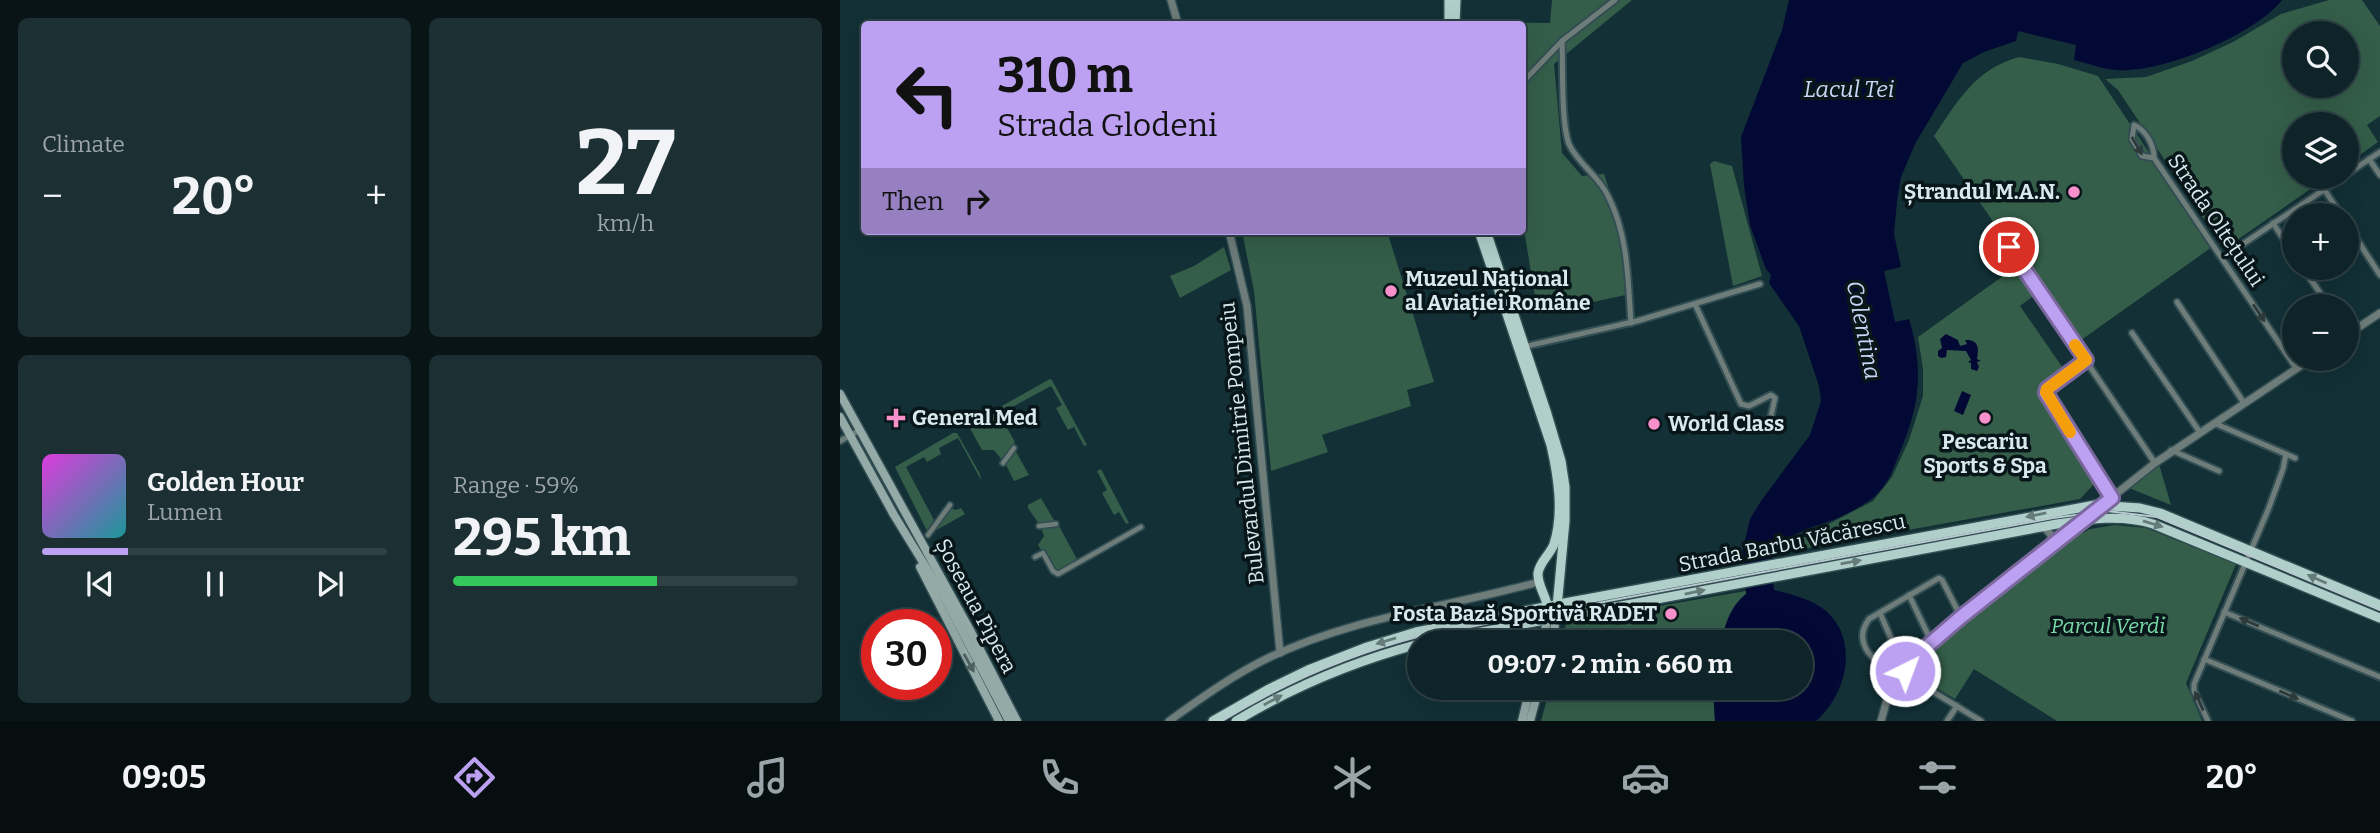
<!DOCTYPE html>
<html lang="en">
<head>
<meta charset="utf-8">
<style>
	body { margin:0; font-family:Bitter,serif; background:#1c3034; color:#f1f3f6; height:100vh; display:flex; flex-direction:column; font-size:26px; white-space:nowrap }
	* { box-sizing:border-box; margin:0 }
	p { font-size:23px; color:#9ba4a8 }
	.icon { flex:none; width:38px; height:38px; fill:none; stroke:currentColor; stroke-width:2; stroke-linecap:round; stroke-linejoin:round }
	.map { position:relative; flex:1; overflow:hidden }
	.sheet { display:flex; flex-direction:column; gap:18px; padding:18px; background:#081416; width:840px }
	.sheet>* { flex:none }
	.banner { position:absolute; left:21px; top:21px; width:665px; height:214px; border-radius:7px; box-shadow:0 7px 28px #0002,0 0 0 2px #2e4145; background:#bca0f2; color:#111; overflow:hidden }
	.buttons { position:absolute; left:1442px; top:21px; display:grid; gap:14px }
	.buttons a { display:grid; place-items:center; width:77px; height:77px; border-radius:50%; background:#0e2428; box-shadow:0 7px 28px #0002,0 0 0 2px #2e4145; font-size:35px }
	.speed { position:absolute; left:21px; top:609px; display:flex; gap:14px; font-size:35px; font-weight:700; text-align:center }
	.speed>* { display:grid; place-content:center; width:91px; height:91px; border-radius:50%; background:#0e2428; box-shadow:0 7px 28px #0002,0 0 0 2px #2e4145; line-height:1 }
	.speed .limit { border:10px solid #d22; background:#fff; color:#111 }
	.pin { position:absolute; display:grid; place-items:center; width:60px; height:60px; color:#fff; margin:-30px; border:4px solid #fff; border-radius:50%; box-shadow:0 2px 7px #0007 }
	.me { position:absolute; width:77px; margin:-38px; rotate:42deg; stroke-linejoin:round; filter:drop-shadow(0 0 5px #0008) }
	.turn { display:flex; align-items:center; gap:24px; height:147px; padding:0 21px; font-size:32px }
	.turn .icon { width:91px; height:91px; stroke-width:2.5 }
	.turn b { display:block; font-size:49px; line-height:60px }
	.then { display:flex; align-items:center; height:66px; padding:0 21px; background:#0003; gap:14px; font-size:26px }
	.big { font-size:52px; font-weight:700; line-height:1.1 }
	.sheet .widget { flex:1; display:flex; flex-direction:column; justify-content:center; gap:10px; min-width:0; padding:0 24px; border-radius:10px; background:#1c3034 }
	.sheet .dial { align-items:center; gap:0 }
	.dial b { font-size:91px; line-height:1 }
	.song { display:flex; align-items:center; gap:21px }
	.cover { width:84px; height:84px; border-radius:10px; background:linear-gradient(135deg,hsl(300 70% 55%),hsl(180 70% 35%)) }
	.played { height:7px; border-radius:4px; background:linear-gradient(90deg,#bca0f2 25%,#2e4145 25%) }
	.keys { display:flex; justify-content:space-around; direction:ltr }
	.heat { display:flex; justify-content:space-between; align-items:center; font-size:38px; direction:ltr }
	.charge { height:10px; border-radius:5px; background:linear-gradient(90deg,#34c759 59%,#2e4145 0) }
	.sheet .tiles { flex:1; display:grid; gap:18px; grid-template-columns:repeat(2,1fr) }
	.trip { position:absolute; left:567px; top:630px; width:406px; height:70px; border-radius:35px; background:#0e2428; box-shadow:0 7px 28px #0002,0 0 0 2px #2e4145; font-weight:700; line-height:70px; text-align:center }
	.tab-bar { display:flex; height:112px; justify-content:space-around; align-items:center; background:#060e10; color:#9ba4a8 }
	.tab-bar .icon { width:49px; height:49px }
	.tab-bar .on { color:#bca0f2 }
	.tab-bar b { font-size:32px; color:#f1f3f6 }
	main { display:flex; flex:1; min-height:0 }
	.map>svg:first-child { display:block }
</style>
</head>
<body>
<main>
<section class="sheet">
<div class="tiles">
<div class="widget"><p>Climate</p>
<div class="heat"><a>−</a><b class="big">20°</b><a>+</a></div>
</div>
<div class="widget dial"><b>27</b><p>km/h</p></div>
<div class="widget">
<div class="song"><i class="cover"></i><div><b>Golden Hour</b><p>Lumen</p></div></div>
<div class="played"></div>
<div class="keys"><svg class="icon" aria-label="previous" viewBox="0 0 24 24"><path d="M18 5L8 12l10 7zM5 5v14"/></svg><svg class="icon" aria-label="pause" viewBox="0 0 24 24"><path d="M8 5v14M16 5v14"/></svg><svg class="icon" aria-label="next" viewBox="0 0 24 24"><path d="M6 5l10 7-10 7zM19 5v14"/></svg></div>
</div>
<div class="widget"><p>Range · 59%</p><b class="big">295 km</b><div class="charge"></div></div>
</div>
</section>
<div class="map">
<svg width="1540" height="721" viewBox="0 0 1540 721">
	<rect width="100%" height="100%" fill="#123036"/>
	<g fill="#345e49" fill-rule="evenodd">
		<polygon points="712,0 792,0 714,64 722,153 742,176 764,174 785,237 790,294 698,314 683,224 682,24 635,24 634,22 710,23"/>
		<path d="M1489,0H1522L1540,26V116L1527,125L1538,142L1507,164V124H1454V177H1488L1384,249L1278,90L1265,79L1306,77L1352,61L1393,42L1441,14ZM1454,33H1507V86H1454Z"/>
		<path d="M1179,57L1218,64L1258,76L1372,247L1237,343L1094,136C1118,101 1135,69 1179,57Z"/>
		<polygon points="874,161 892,166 922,276 893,286 870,164"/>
		<polygon points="402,231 547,231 594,382 567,390 571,406 482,435 488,452 431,471 414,291"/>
		<polygon points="384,247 391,270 340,298 330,276 354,266"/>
		<polygon points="1177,266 1196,294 1180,306 1225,371 1198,391 1256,482 1240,499 957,550 954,542 1033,501 1052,477 1069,440 1083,396 1083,369 1078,337"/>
		<polygon points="210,379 212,380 247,445 244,446 234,427 228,430 216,408 222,405 211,386 163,412 160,407"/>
		<polygon points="156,409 175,442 162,460 154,450 142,450 128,425"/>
		<polygon points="113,433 117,433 140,474 141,480 118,438 99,448 101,454 87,462 84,457 66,467 94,520 87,531 55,467"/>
		<polygon points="175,450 189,475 174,481 165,463"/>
		<polygon points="1319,464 1331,505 1289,488"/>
		<polygon points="261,469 289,523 286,524 279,512 274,515 262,493 267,490 257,471"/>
		<polygon points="201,498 215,522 199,524 188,508 188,505"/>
		<polygon points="110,508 116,510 121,508 125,514 93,532"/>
		<polygon points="1275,525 1306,528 1396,564 1346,683 1362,721 1217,721 1134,669 1115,699 1073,674 1075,663 1223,543 1250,529"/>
		<polygon points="219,526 238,561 218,572 215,571 198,545 204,536 201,528"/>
		<path d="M906,591V594C890,607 886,623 881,642H719L727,622Z"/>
		<polygon points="710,688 873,688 875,721 701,721"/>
	</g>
	<g fill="#030935">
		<path d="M949,0H1442C1415,35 1320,74 1276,70C1262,69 1247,63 1234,60L1236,45L1178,31L1176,41L1144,52L1123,63L1075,144L1061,177L1057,201L1054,234L1061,267L1044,271L1055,322L1069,319C1084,370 1080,406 1059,454C1054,467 1049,482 1039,492C1030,502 1016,509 1004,515C983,526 953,529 937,548C928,560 933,576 934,590C951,594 971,599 985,610C1020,640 1007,694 976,721H875L873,688H961V642H881C886,623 890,607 906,594L903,549L910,519L921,501L970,435L981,401L979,386L959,326L929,283L931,275L926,269L910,225L904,186L901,137L942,30Z"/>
		<path d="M1106,334L1118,340L1120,346L1127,344L1125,340C1139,339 1139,349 1137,359L1141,361L1137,362L1139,367L1137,371L1131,369V363L1128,362L1131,360L1126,351L1107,350L1106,357L1101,358L1098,356V351L1102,348L1100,339Z"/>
		<polygon points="1122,391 1131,395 1123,415 1114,411"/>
	</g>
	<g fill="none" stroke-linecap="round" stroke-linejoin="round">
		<defs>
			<g id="pedestrian">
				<polyline points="163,463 174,448"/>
				<polyline points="199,526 216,524"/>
				<polyline points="88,535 110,505"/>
				<polyline points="195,557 203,553 213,571 218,574 301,527"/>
			</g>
			<g id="minor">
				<path d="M722,41C723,66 721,123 729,144C738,164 759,176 768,196C788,235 788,280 791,323"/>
				<polyline points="682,83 722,41 775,0"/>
				<path d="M1314,158L1302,156L1292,139L1294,125C1306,130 1314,145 1314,158L1456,368"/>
				<polyline points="1529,159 1540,175"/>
				<polyline points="1507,174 1540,152"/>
				<polyline points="1484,189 1501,215"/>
				<polyline points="1433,223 1454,255"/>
				<polyline points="1507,224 1540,275"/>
				<polyline points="1169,247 1315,463"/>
				<polyline points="1382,258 1503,177"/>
				<polyline points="1463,268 1489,306"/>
				<polyline points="1337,302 1404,403"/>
				<polyline points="855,304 901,404 909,406 931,395 935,398 931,416 923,428"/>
				<polyline points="1292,333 1359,431"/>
				<polyline points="683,347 797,321 920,284"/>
				<polyline points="1246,360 1207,389 1206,393 1272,498"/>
				<polyline points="1374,423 1455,458"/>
				<polyline points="0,441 20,430"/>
				<polyline points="1331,450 1379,471"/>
				<polyline points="1069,595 1092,643"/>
				<polyline points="1384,612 1540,677"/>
				<polyline points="1040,613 1065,671"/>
				<polyline points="1364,659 1512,721"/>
				<polyline points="1059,671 1141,721"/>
				<path d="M1056,674C1035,663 1011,644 1029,619L1099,578L1102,580L1121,617"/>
				<polyline points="1107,721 1117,706"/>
				<polyline points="1368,721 1354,691 1354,684 1428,510 1443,469 1446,454"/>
			</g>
			<g id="tertiary">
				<polyline points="331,0 338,24"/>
				<polyline points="389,231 407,306 440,653"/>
				<polyline points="1507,335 1540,313"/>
				<polyline points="1204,527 1211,535 1212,545"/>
				<path d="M329,721C360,699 393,675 428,658C513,617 608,607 699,582"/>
				<polyline points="1041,721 1052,682 1056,674 1121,617 1315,463 1471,359"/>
			</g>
			<g id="secondary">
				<polyline points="0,394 131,632 177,721"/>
				<polyline points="0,417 54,515 103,595 169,721"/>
				<polyline points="80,567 159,721"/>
				<polyline points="703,642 707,619"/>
				<polyline points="712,642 716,618"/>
				<polyline points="682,721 690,688"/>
				<polyline points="690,721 699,688"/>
			</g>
			<g id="primary">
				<polyline points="609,24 609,0"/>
				<polyline points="615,24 616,0"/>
				<path d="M639,231L711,445C718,476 724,513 714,544C710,555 700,561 698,573C697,586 708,598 708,611"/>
				<polyline points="646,231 707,414 721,461 725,487 725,521 716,618"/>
				<path d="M588,642L1217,524C1249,519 1282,514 1313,524L1540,618"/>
				<polyline points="373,721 429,689 468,670 527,647 576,632 730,602 1255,505 1300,508 1320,513 1540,605"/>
				<path d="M396,721C453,687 515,661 579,644"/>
			</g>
		</defs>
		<use href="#pedestrian" stroke="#324e53" stroke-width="8"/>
		<use href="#minor" stroke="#324e53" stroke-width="9"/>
		<use href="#tertiary" stroke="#324e53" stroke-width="10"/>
		<use href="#secondary" stroke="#324e53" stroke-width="11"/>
		<use href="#primary" stroke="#324e53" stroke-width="12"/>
		<use href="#pedestrian" stroke="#6e7c7a" stroke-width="4.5"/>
		<use href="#minor" stroke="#6e7c7a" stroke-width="5"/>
		<use href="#tertiary" stroke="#6e7c7a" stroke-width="7"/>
		<use href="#secondary" stroke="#94aaa7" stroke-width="8"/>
		<use href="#primary" stroke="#b0ceca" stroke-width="9"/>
		<path stroke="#b7cace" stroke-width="2" d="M382,721C444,683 510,654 581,636L1213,518L1267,511L1317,517L1540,610"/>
	</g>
	<defs><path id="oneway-solid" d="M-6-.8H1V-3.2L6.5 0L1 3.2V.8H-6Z" transform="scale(1.75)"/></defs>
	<g fill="#2c3a3b">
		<use href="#oneway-solid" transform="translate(1297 146) rotate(60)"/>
		<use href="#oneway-solid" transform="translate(1419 313) rotate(56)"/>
		<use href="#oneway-solid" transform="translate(1409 622) rotate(-157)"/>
		<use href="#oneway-solid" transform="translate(1449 695) rotate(23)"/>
		<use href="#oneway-solid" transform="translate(1359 701) rotate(-114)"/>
	</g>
	<g fill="#657b7a">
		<use href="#oneway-solid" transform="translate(1196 515) rotate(169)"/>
		<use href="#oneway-solid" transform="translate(1313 524) rotate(17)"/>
		<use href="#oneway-solid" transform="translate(1011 562) rotate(-10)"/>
		<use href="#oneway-solid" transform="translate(1477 579) rotate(-156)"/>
		<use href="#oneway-solid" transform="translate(855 592) rotate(-11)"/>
		<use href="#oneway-solid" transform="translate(546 641) rotate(163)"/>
		<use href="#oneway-solid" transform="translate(433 700) rotate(-28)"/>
	</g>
	<use fill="#4e6060" href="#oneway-solid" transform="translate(129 663) rotate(61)"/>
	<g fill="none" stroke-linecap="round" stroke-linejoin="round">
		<defs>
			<polyline id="route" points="1065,671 1063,667 1121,617 1272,498 1206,393 1207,389 1246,360 1169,247"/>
		</defs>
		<use href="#route" stroke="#7a689d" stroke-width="18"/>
		<use href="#route" stroke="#bca0f2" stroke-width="12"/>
		<polyline stroke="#f59e0b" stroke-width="12" points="1230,432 1206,392 1207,389 1246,360 1235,345"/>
	</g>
	<g fill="#f890cb" stroke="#091619" stroke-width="2.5">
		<circle cx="1234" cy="192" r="7"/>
		<circle cx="551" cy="291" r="7"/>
		<path d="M52.5 407.5h7v7h7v7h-7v7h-7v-7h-7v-7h7z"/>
		<circle cx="1145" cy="418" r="7"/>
		<circle cx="814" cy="424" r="7"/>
		<circle cx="831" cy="614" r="7"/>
	</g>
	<g text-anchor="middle" stroke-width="7" stroke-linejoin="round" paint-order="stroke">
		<g font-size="21" font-weight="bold" fill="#d8e9ed" stroke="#091619" text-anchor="start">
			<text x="1220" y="199" text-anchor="end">Ștrandul M.A.N.</text>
			<text x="565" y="286">Muzeul Național<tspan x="565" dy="24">al Aviației Române</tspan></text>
			<text x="72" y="425">General Med</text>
			<text x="828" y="431">World Class</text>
			<text x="1145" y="449" text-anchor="middle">Pescariu<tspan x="1145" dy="24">Sports &amp; Spa</tspan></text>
			<text x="817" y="621" text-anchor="end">Fosta Bază Sportivă RADET</text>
		</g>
		<g font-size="21" fill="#d8e9ed" stroke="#091619">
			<text transform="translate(1376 220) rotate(56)" y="7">Strada Oltețului</text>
			<text transform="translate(402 443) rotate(-96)" y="7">Bulevardul Dimitrie Pompeiu</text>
			<text transform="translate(952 543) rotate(-11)" y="7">Strada Barbu Văcărescu</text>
			<text transform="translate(136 606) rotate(62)" y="7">Șoseaua Pipera</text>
		</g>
		<g font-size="21" font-style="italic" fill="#7adaaa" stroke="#091619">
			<text x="1268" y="633">Parcul Verdi</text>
		</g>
		<g font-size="23" font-style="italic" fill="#c7d5f4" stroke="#091619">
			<text x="1009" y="97">Lacul Tei</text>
			<text transform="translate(1024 330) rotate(79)" y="8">Colentina</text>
		</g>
	</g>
</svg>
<div class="buttons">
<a><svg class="icon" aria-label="search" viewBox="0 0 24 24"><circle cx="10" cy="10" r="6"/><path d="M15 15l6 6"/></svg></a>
<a><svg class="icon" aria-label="layers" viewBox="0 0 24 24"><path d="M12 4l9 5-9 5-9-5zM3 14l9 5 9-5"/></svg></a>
<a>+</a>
<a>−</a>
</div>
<div class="speed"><div class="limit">30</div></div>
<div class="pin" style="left:1169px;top:247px;background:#d93025"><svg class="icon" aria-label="arrive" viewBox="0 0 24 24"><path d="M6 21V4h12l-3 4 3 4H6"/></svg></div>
<svg class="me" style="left:1065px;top:671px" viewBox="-20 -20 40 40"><circle r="17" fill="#bca0f2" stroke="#fff" stroke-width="3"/><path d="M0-11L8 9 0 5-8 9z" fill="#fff"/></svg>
<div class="trip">09:07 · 2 min · 660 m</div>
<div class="banner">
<div class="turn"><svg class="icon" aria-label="left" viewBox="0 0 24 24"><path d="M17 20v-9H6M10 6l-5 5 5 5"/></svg><div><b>310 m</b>Strada Glodeni</div></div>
<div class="then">Then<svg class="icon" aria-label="right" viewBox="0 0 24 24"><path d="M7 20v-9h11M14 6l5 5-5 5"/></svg></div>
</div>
</div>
</main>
<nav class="tab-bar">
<b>09:05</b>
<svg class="icon on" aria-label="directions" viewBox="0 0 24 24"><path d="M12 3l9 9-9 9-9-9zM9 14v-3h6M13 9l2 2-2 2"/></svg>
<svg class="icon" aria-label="music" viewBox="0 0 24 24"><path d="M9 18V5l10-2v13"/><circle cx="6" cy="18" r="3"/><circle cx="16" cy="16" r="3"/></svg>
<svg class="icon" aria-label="phone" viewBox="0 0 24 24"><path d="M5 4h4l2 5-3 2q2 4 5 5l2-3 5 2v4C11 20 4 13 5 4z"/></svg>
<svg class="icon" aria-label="climate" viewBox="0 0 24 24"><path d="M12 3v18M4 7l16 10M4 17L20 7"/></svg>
<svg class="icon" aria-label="car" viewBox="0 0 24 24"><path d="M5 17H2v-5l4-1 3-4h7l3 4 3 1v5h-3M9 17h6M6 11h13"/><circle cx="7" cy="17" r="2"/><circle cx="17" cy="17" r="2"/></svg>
<svg class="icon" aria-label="filters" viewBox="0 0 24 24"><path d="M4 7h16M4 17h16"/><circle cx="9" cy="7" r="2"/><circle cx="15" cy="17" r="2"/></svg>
<b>20°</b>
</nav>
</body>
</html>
